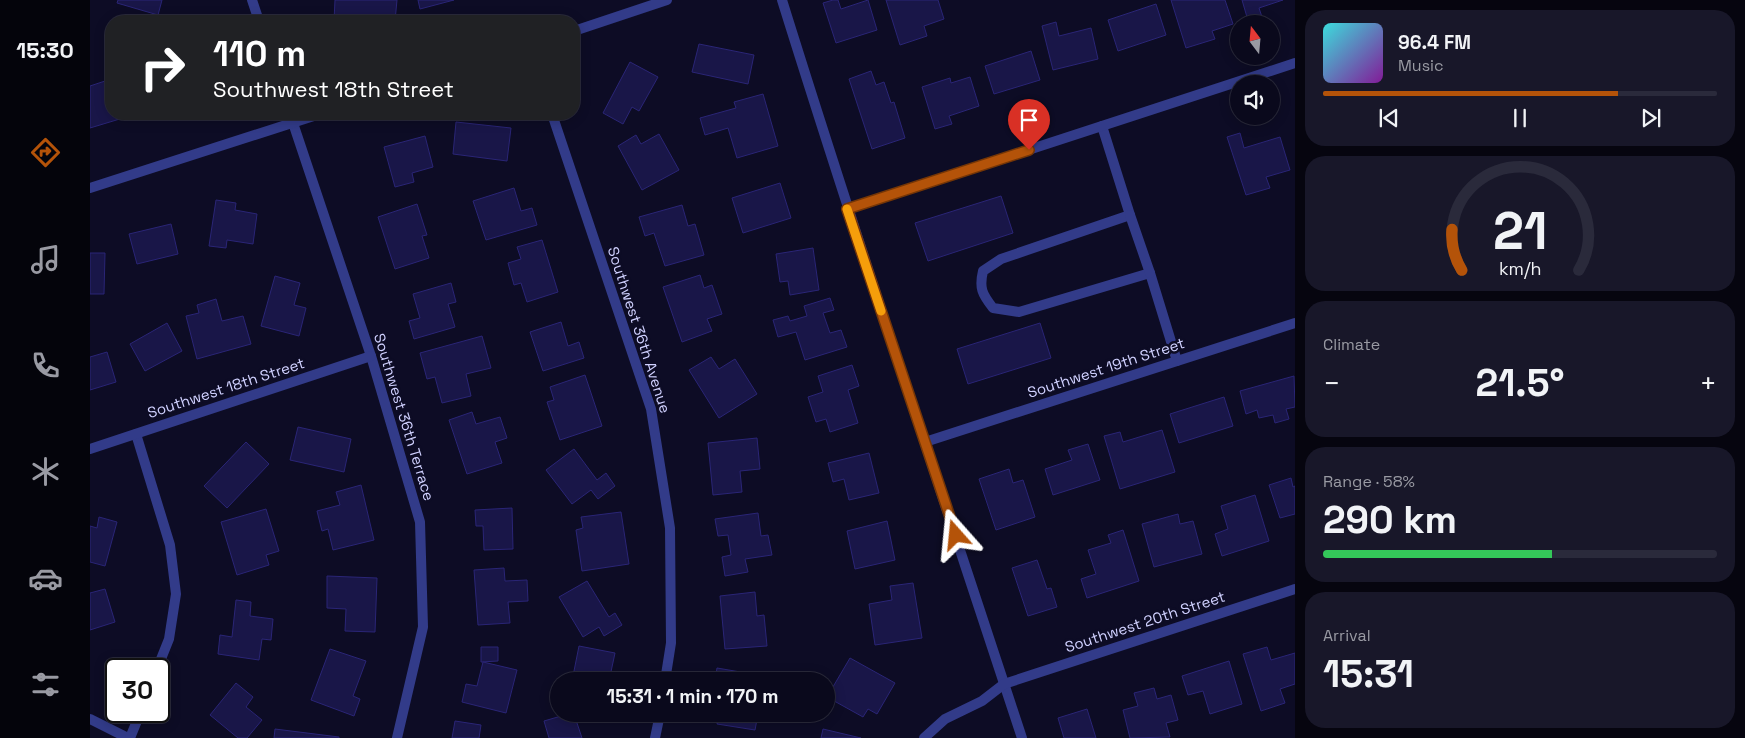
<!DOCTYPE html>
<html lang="en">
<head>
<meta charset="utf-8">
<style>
	body { margin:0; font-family:"Space Grotesk",sans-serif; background:#181729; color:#f1f3f6; height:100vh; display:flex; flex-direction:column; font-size:19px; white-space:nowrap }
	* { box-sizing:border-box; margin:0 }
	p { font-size:16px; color:#999aa3 }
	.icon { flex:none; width:28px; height:28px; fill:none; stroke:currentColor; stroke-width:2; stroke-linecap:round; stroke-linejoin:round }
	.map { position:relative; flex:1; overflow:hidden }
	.drawer { display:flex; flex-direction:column; gap:10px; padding:10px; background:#06050f; width:450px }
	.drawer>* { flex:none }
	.banner { position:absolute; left:15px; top:15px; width:475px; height:105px; border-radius:20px; box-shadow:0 2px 12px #0003,0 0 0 1px #2a2a3b; background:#202124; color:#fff; overflow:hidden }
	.needle { width:32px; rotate:344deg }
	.tools { position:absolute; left:1140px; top:15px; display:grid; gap:10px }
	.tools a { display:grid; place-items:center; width:50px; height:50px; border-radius:50%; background:#0a091c; box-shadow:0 2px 12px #0003,0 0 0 1px #2a2a3b; font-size:25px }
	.speed { position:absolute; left:15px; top:658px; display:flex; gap:10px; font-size:25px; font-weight:700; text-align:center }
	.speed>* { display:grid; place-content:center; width:65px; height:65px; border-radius:50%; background:#0a091c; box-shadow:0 2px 12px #0003,0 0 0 1px #2a2a3b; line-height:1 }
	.speed .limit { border:2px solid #111; border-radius:8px; background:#fff; color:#111 }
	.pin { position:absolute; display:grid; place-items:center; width:42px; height:42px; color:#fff; margin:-51px -21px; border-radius:50% 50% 50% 0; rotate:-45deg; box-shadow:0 0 5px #0007 }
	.pin .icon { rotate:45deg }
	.me { position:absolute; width:55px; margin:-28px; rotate:342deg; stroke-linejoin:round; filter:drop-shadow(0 0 4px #0008) }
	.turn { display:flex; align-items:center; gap:18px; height:105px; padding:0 25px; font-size:22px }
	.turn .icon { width:65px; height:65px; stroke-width:2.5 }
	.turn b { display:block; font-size:35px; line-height:42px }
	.big { font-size:38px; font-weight:700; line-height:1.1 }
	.drawer .tile { flex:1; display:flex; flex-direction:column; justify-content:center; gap:8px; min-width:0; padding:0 18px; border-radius:20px; background:#181729 }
	.drawer .dial { align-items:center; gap:0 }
	.dial svg { height:130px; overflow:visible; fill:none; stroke:#2a2a3b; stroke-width:7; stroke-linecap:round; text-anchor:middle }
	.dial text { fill:#f1f3f6; stroke:none }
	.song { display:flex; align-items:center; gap:15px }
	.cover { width:60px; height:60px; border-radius:8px; background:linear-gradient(135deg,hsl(180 70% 55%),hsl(290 70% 35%)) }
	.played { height:5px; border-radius:2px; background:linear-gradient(90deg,#b45309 75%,#2a2a3b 75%) }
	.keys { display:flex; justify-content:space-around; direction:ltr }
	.heat { display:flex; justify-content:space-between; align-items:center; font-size:28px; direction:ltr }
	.charge { height:8px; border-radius:4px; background:linear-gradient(90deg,#34c759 58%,#2a2a3b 0) }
	.trip { position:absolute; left:460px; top:672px; width:285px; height:50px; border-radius:25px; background:#0a091c; box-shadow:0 2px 12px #0003,0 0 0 1px #2a2a3b; font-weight:700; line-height:50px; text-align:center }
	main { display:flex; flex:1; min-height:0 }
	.tab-bar { display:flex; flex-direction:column; width:90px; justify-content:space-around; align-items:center; background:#04040b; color:#999aa3 }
	.tab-bar .icon { width:35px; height:35px }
	.tab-bar .active { color:#b45309 }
	.tab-bar b { font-size:22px; color:#f1f3f6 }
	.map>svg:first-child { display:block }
</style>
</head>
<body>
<main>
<nav class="tab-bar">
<b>15:30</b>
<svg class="icon active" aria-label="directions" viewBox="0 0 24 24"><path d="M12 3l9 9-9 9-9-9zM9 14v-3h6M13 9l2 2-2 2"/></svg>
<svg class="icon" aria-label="music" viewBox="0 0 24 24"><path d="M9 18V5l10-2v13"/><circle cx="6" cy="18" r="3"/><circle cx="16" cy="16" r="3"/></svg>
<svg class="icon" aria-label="phone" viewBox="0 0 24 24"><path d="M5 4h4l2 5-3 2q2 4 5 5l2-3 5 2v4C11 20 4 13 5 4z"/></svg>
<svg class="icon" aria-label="climate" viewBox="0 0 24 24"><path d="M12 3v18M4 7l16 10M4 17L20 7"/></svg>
<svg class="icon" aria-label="car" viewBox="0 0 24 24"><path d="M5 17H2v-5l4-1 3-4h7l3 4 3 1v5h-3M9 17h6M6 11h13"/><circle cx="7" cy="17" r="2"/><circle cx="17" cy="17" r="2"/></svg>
<svg class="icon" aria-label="filters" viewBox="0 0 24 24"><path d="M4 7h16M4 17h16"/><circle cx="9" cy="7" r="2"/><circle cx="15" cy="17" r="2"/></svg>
</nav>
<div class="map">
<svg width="1205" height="738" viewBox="0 0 1205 738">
	<rect width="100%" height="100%" fill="#0d0c25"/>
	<g fill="#191648" stroke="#2a2576">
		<polygon points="28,0 72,0 68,15 27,3"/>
		<polygon points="245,0 307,0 305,21 244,21"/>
		<polygon points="328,0 364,0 330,9"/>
		<polygon points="743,0 748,0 751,9 778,0 787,30 746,43 733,3"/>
		<polygon points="796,0 848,0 854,19 834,26 837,36 810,45"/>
		<polygon points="1081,0 1135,0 1143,24 1122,31 1125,39 1096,48"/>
		<polygon points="1152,0 1193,0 1169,8 1174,23 1171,24 1159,24"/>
		<polygon points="1066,4 1076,35 1028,51 1018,20"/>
		<polygon points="966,22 969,36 1001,28 1008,59 963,70 952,26"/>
		<polygon points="609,44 664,55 658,84 602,72"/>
		<polygon points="941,51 950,80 904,94 895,66"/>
		<polygon points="540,62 568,77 549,111 542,107 533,124 513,113"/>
		<polygon points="781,71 786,85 794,82 801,103 804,102 815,138 782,149 759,79"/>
		<polygon points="880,77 889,106 859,116 862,124 845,129 832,87 860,78 861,83"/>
		<polygon points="21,79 21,114 43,114 43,115 0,128 0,86"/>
		<polygon points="673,94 688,146 647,158 638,128 615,135 610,118 646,108 644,102"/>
		<polygon points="366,122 421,128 417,161 363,154"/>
		<polygon points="1150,133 1154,148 1190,137 1200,170 1176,177 1180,188 1156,195 1137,137"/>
		<polygon points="569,134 589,170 552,190 528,146 546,135 551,144"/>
		<polygon points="335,136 343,167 322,173 324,182 305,187 294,147"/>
		<polygon points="690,183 701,218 653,233 642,198"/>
		<polygon points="424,188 431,211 442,208 447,225 396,240 383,201"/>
		<polygon points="911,196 923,233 838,261 825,223"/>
		<polygon points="126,200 146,203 145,210 167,214 163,244 137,240 136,248 119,246"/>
		<polygon points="327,204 337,235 332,236 339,258 305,269 288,217"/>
		<polygon points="592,205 598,226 605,224 614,255 575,266 564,233 555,236 549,217"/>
		<polygon points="81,224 88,254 47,264 39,234"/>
		<polygon points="452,240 468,292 437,302 431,283 424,285 418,263 431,259 427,247"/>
		<polygon points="723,248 729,290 700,295 698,281 690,282 686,254"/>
		<polygon points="0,253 15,253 14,294 0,294"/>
		<polygon points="610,275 614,288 622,285 632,314 617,319 622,331 592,342 573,287"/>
		<polygon points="185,276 210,283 204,305 216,308 209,336 171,326"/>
		<polygon points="361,283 366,302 358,304 365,327 324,339 319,321 330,318 323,294"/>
		<polygon points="740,298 744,310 733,313 740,333 751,330 757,347 715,360 706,332 688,337 683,320 698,316 700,321 717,316 714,306"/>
		<polygon points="126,299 132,321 153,316 161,344 107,359 96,316 109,313 107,305"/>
		<polygon points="471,322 478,346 489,342 494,358 453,371 440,332"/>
		<polygon points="77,323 92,351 55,371 40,344"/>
		<polygon points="950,323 961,358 878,384 867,349"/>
		<polygon points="392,336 401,368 376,374 381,396 352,403 345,377 337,379 330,353"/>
		<polygon points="17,352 26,382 0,390 0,357"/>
		<polygon points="621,357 629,369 645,359 667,394 629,418 599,370"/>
		<polygon points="762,365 769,386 758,390 768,423 740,432 736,419 726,422 718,397 733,392 728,376"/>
		<polygon points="495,375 512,426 470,440 457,402 464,400 460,387"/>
		<polygon points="1204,376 1205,407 1196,409 1199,419 1185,423 1183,415 1169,418 1167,410 1156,414 1150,391"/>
		<polygon points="1134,397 1143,426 1089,443 1080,414"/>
		<polygon points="382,412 386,424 410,417 417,438 405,442 412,463 377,474 359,420"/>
		<polygon points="208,427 261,439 254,472 200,460"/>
		<polygon points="1072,430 1085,472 1030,489 1014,436 1030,432 1033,442"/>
		<polygon points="667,438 670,469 650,471 652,492 623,495 618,443"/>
		<polygon points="156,442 179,464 137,508 114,486"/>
		<polygon points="998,444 1010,480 963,495 955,469 982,460 978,450"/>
		<polygon points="484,449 507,480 516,473 525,486 508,499 501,490 482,504 456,470"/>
		<polygon points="779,453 789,493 759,500 754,479 743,482 738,463"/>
		<polygon points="919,469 923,483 933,480 945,517 906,530 889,479"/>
		<polygon points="1201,478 1203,487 1205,486 1205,514 1190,518 1179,485"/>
		<polygon points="271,485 284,540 243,550 238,529 232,531 227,511 250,505 246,492"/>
		<polygon points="1165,495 1179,541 1132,556 1125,534 1138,529 1131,506"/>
		<polygon points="422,508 423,549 394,550 393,526 386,526 385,510"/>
		<polygon points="176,509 189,551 176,555 179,565 147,575 131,522"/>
		<polygon points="531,512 539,564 492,571 486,530 493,528 491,517"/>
		<polygon points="668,513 671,536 678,535 682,555 655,559 658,572 635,576 632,557 641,555 638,535 628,536 625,519"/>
		<polygon points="1088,514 1090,524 1103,521 1112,554 1064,567 1052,524"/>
		<polygon points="9,517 27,522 15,566 0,562 0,526 7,528"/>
		<polygon points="797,521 805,560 765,569 757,531"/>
		<polygon points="1033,530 1049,581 997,598 991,579 1006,574 998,550 1021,543 1018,535"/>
		<polygon points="947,560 957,589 961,588 967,607 938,616 922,568"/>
		<polygon points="414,568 415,581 437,580 438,601 418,602 420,623 388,625 384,570"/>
		<polygon points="237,576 287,578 285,632 255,631 256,609 237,608"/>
		<polygon points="497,581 519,617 525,613 532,625 514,636 509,627 493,637 469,597"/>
		<polygon points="823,583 832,638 785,645 779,604 802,600 800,586"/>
		<polygon points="15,589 25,622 0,630 0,593"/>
		<polygon points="665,592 667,616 674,615 677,646 635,649 630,596"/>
		<polygon points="146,600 161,602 160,616 183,619 181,640 172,639 169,660 128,654 130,635 142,637"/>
		<polygon points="489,646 525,653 519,681 482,681"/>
		<polygon points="391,647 408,647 408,661 391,662"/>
		<polygon points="1177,647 1181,660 1205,653 1205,684 1190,689 1195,703 1171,711 1153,654"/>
		<polygon points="240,649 276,661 263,696 270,699 264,716 221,700"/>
		<polygon points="760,658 805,683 787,714 778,709 773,717 737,697"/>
		<polygon points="1139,661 1152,704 1120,714 1113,691 1098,695 1092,676"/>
		<polygon points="393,662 427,670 416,713 372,702 376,684 387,686"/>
		<polygon points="627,668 668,675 667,681 625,681"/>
		<polygon points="146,683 163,697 156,707 172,720 157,738 148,738 120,715"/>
		<polygon points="1064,688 1067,699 1081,695 1088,720 1076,723 1080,737 1040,738 1033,710 1048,706 1044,693"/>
		<polygon points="997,709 1006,738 974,738 968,718"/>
		<polygon points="478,714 484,714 492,738 459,738 454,721"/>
		<polygon points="629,714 668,714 665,730 627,724"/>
		<polygon points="365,721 391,725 389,738 362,738"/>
		<polygon points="185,729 249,737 249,738 184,738"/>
		<polygon points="733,729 771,738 731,738"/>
	</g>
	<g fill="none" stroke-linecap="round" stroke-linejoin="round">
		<g stroke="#323b89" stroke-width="10">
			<path d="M1012,126L1040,215L911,259L893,271C889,288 892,294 903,308L929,312L1060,273L1087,361"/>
			<polyline points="1040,215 1060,273"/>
		</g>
		<g stroke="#323b89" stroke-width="10">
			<polyline points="162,0 169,21"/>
			<path d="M692,0C769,247 851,492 932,738"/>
			<polyline points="484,31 577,0"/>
			<polyline points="200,114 281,356 330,522 333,627 307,738"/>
			<polyline points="462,114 561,409 580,528 581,643 575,681"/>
			<polyline points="0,188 230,114"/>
			<polyline points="757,209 1205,63"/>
			<polyline points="46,434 80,545 86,594 79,639 67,669"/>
			<polyline points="835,442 1205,323"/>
			<polyline points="0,449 281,356"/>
			<polyline points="0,719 38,738"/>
			<polyline points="40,738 51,711"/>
			<polyline points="565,738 570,714"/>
			<polyline points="834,738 855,719 892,701 914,684 1205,589"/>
		</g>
	</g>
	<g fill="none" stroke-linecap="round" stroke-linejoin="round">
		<defs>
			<polyline id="route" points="866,535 757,209 939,150"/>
		</defs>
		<use href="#route" stroke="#753606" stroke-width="12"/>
		<use href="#route" stroke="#b45309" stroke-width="9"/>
		<polyline stroke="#f59e0b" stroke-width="9" points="757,209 791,311"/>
	</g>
	<g text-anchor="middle" stroke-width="5" stroke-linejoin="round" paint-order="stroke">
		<g font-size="15" fill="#d0d1ff" stroke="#0d0c25">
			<text transform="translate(549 330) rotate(72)" y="5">Southwest 36th Avenue</text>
			<text transform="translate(1016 368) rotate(-18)" y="5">Southwest 19th Street</text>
			<text transform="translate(136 388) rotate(-18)" y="5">Southwest 18th Street</text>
			<text transform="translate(314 417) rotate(73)" y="5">Southwest 36th Terrace</text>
			<text transform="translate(1055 622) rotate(-18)" y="5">Southwest 20th Street</text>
		</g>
	</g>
</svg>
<div class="tools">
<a><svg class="needle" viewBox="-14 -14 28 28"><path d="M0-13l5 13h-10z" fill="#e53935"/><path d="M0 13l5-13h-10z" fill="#999aa3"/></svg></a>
<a><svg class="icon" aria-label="sound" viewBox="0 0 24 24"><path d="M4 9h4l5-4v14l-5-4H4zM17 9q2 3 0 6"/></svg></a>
</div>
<div class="speed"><div class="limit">30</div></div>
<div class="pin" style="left:939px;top:150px;background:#d93025"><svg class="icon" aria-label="arrive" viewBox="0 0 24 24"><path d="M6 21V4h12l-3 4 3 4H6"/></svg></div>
<svg class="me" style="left:866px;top:535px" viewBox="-20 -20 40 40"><path d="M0-17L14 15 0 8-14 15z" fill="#b45309" stroke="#fff" stroke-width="4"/></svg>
<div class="trip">15:31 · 1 min · 170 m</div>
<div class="banner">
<div class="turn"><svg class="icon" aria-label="right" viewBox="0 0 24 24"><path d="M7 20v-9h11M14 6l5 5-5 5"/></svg><div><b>110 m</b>Southwest 18th Street</div></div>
</div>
</div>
<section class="drawer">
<div class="tile">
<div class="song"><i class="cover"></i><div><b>96.4 FM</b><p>Music</p></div></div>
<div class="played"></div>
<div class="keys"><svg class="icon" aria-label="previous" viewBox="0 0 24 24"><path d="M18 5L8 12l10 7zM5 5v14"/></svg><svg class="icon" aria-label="pause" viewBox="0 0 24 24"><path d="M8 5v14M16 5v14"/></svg><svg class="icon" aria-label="next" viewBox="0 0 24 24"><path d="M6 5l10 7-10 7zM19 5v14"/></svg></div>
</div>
<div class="tile dial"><svg viewBox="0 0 100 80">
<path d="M14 69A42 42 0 1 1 86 69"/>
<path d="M14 69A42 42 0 0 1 8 44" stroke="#b45309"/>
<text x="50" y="56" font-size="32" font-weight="700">21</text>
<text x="50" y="72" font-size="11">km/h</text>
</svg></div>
<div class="tile"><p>Climate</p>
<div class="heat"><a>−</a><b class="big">21.5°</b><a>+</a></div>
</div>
<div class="tile"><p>Range · 58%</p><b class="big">290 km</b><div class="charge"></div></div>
<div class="tile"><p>Arrival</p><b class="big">15:31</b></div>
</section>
</main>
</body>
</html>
